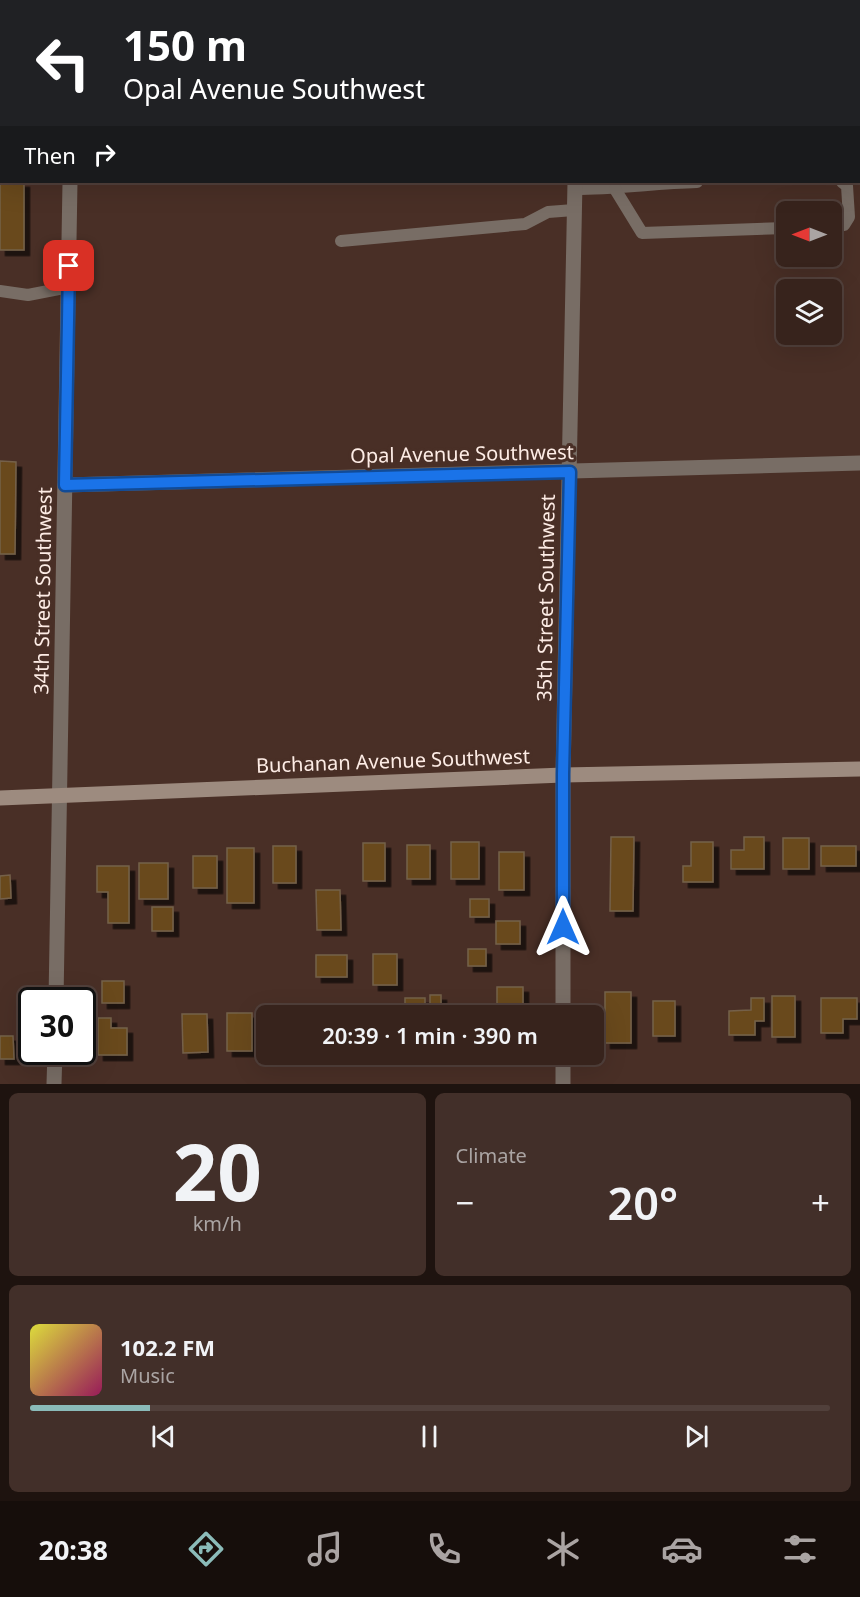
<!DOCTYPE html>
<html lang="en">
<head>
<meta charset="utf-8">
<style>
	body { margin:0; font-family:"Noto Sans",sans-serif; background:#422f29; color:#f1f3f6; height:100vh; display:flex; flex-direction:column; font-size:22px; white-space:nowrap }
	* { box-sizing:border-box; margin:0 }
	p { font-size:20px; color:#aaa4a3 }
	.icon { flex:none; width:33px; height:33px; fill:none; stroke:currentColor; stroke-width:2; stroke-linecap:round; stroke-linejoin:round }
	.map { position:relative; height:1084px; overflow:hidden }
	.side { display:flex; flex-direction:column; gap:9px; padding:9px; background:#1e130f; flex:1 }
	.side>* { flex:none }
	.guide { position:absolute; left:0px; top:0px; width:861px; height:183px; box-shadow:0 6px 24px #0002,0 0 0 2px #51403b; background:#202124; color:#fff; overflow:hidden }
	.needle { width:39px; rotate:270deg }
	.controls { position:absolute; left:776px; top:201px; display:grid; gap:12px }
	.controls a { display:grid; place-items:center; width:66px; height:66px; border-radius:9px; background:#37231c; box-shadow:0 6px 24px #0002,0 0 0 2px #51403b; font-size:30px }
	.speed { position:absolute; left:18px; top:987px; display:flex; gap:12px; font-size:30px; font-weight:700; text-align:center }
	.speed>* { display:grid; place-content:center; width:78px; height:78px; border-radius:50%; background:#37231c; box-shadow:0 6px 24px #0002,0 0 0 2px #51403b; line-height:1 }
	.speed .limit { border:3px solid #111; border-radius:9px; background:#fff; color:#111 }
	.pin { position:absolute; display:grid; place-items:center; width:51px; height:51px; color:#fff; margin:-26px; border-radius:12px; box-shadow:0 3px 9px #0006 }
	.me { position:absolute; width:66px; margin:-33px; rotate:0deg; stroke-linejoin:round; filter:drop-shadow(0 0 4px #0008) }
	.turn { display:flex; align-items:center; gap:21px; height:126px; padding:0 24px; font-size:27px }
	.turn .icon { width:78px; height:78px; stroke-width:2.5 }
	.turn b { display:block; font-size:42px; line-height:51px }
	.then { display:flex; align-items:center; height:57px; padding:0 24px; background:#0003; gap:12px; font-size:22px }
	.big { font-size:45px; font-weight:600; line-height:1.1 }
	.side .tile { flex:1; display:flex; flex-direction:column; justify-content:center; gap:9px; min-width:0; padding:0 21px; border-radius:9px; background:#422f29 }
	.side .dial { align-items:center; gap:0 }
	.dial b { font-size:78px; line-height:1 }
	.song { display:flex; align-items:center; gap:18px }
	.cover { width:72px; height:72px; border-radius:9px; background:linear-gradient(135deg,hsl(60 70% 55%),hsl(330 70% 35%)) }
	.played { height:6px; border-radius:3px; background:linear-gradient(90deg,#8bbbb9 15%,#51403b 15%) }
	.keys { display:flex; justify-content:space-around; direction:ltr }
	.heat { display:flex; justify-content:space-between; align-items:center; font-size:33px; direction:ltr }
	.side .tiles { flex:1; display:grid; gap:9px; grid-template-columns:1fr 1fr }
	.tile:last-child { grid-column:span 2 }
	.trip { position:absolute; left:256px; top:1005px; width:348px; height:60px; border-radius:9px; background:#37231c; box-shadow:0 6px 24px #0002,0 0 0 2px #51403b; font-weight:600; line-height:60px; text-align:center }
	.menu { display:flex; height:96px; justify-content:space-around; align-items:center; background:#160e0b; color:#aaa4a3 }
	.menu .icon { width:42px; height:42px }
	.menu .active { color:#8bbbb9 }
	.menu b { font-size:27px; color:#f1f3f6 }
	.map>svg:first-child { display:block }
</style>
</head>
<body>
<div class="map">
<svg width="860" height="1084" viewBox="0 0 860 1084">
	<defs>
		<filter id="shadow"><feDropShadow dx="5.5" dy="5.5" stdDeviation="0" flood-color="#0009"/></filter>
	</defs>
	<rect width="100%" height="100%" fill="#492f26"/>
	<g fill="#69481b" stroke="#74614a" stroke-width="1.5" filter="url(#shadow)">
		<polygon points="0,0 25,0 2,2 2,182 24,182 24,250 0,250"/>
		<polygon points="685,0 860,0 860,152 860,2 685,2"/>
		<polygon points="0,461 16,462 15,554 0,554"/>
		<polygon points="611,837 634,837 633,911 610,911"/>
		<polygon points="744,837 764,837 764,869 731,869 731,850 744,850"/>
		<rect x="783" y="838" width="26" height="31"/>
		<rect x="451" y="842" width="28" height="37"/>
		<polygon points="691,842 713,842 713,882 683,882 683,866 691,866"/>
		<rect x="363" y="843" width="22" height="38"/>
		<rect x="407" y="845" width="23" height="34"/>
		<rect x="273" y="846" width="23" height="37"/>
		<rect x="821" y="846" width="35" height="20"/>
		<rect x="227" y="848" width="27" height="55"/>
		<rect x="499" y="852" width="25" height="38"/>
		<rect x="193" y="856" width="24" height="32"/>
		<rect x="139" y="863" width="29" height="36"/>
		<polygon points="97,866 129,866 129,923 108,923 108,892 97,892"/>
		<polygon points="10,875 11,898 0,899 0,876"/>
		<polygon points="316,890 340,890 341,930 317,930"/>
		<rect x="470" y="899" width="19" height="18"/>
		<rect x="152" y="907" width="21" height="24"/>
		<rect x="496" y="921" width="24" height="23"/>
		<rect x="468" y="949" width="18" height="17"/>
		<rect x="373" y="954" width="24" height="31"/>
		<rect x="316" y="955" width="31" height="22"/>
		<rect x="102" y="981" width="22" height="22"/>
		<rect x="497" y="987" width="26" height="29"/>
		<rect x="605" y="992" width="26" height="51"/>
		<rect x="430" y="995" width="11" height="15"/>
		<rect x="772" y="996" width="23" height="41"/>
		<rect x="405" y="998" width="20" height="18"/>
		<polygon points="751,998 764,998 764,1021 755,1021 755,1035 729,1035 729,1011 751,1010"/>
		<polygon points="821,998 857,998 857,1019 843,1019 843,1033 821,1033"/>
		<rect x="653" y="1001" width="22" height="35"/>
		<rect x="318" y="1008" width="24" height="8"/>
		<rect x="358" y="1010" width="24" height="6"/>
		<rect x="227" y="1013" width="25" height="38"/>
		<polygon points="182,1014 207,1014 208,1052 183,1053"/>
		<polygon points="98,1018 111,1018 111,1028 127,1028 127,1055 98,1055"/>
		<polygon points="0,1036 13,1036 14,1059 0,1059"/>
	</g>
	<g fill="none" stroke-linecap="round" stroke-linejoin="round">
		<g stroke="#786d65" stroke-width="12">
			<polyline points="413,0 413,2"/>
			<polyline points="651,0 652,2"/>
			<path d="M575,189C616,189 656,183 697,182"/>
			<polyline points="615,189 642,233 786,228"/>
			<polyline points="831,226 844,225 849,217 847,186 842,182"/>
			<polyline points="341,241 525,224 548,212 574,210"/>
			<polyline points="0,291 28,295 69,287"/>
		</g>
		<g stroke="#786d65" stroke-width="15">
			<polyline points="72,0 80,0"/>
			<polyline points="578,2 578,0"/>
			<polyline points="65,485 860,463"/>
			<polyline points="56,1000 70,182"/>
			<polyline points="563,1016 563,775 575,182"/>
			<polyline points="563,1054 563,1084"/>
			<polyline points="54,1084 55,1052"/>
		</g>
		<polyline stroke="#9d8b7f" stroke-width="15" points="0,798 563,775 860,769"/>
	</g>
	<g fill="none" stroke-linecap="round" stroke-linejoin="round">
		<defs>
			<polyline id="route" points="69,266 65,485 570,472 563,774 563,927"/>
		</defs>
		<use href="#route" stroke="#114b97" stroke-width="15"/>
		<use href="#route" stroke="#1a73e8" stroke-width="10"/>
	</g>
	<g text-anchor="middle" stroke-width="6" stroke-linejoin="round" paint-order="stroke">
		<g font-size="20" fill="#fdece5" stroke="#492f26">
			<text transform="translate(462 454) rotate(-1)" y="7">Opal Avenue Southwest</text>
			<text transform="translate(43 591) rotate(-89)" y="7">34th Street Southwest</text>
			<text transform="translate(546 598) rotate(-89)" y="7">35th Street Southwest</text>
			<text transform="translate(393 761) rotate(-2)" y="7">Buchanan Avenue Southwest</text>
		</g>
	</g>
</svg>
<div class="controls">
<a><svg class="needle" viewBox="-14 -14 28 28"><path d="M0-13l5 13h-10z" fill="#e53935"/><path d="M0 13l5-13h-10z" fill="#aaa4a3"/></svg></a>
<a><svg class="icon" aria-label="layers" viewBox="0 0 24 24"><path d="M12 4l9 5-9 5-9-5zM3 14l9 5 9-5"/></svg></a>
</div>
<div class="speed"><div class="limit">30</div></div>
<div class="pin" style="left:69px;top:266px;background:#d93025"><svg class="icon" aria-label="arrive" viewBox="0 0 24 24"><path d="M6 21V4h12l-3 4 3 4H6"/></svg></div>
<svg class="me" style="left:563px;top:927px" viewBox="-20 -20 40 40"><path d="M0-17L14 15 0 8-14 15z" fill="#1a73e8" stroke="#fff" stroke-width="4"/></svg>
<div class="trip">20:39 · 1 min · 390 m</div>
<div class="guide">
<div class="turn"><svg class="icon" aria-label="left" viewBox="0 0 24 24"><path d="M17 20v-9H6M10 6l-5 5 5 5"/></svg><div><b>150 m</b>Opal Avenue Southwest</div></div>
<div class="then">Then<svg class="icon" aria-label="right" viewBox="0 0 24 24"><path d="M7 20v-9h11M14 6l5 5-5 5"/></svg></div>
</div>
</div>
<section class="side">
<div class="tiles">
<div class="tile dial"><b>20</b><p>km/h</p></div>
<div class="tile"><p>Climate</p>
<div class="heat"><a>−</a><b class="big">20°</b><a>+</a></div>
</div>
<div class="tile">
<div class="song"><i class="cover"></i><div><b>102.2 FM</b><p>Music</p></div></div>
<div class="played"></div>
<div class="keys"><svg class="icon" aria-label="previous" viewBox="0 0 24 24"><path d="M18 5L8 12l10 7zM5 5v14"/></svg><svg class="icon" aria-label="pause" viewBox="0 0 24 24"><path d="M8 5v14M16 5v14"/></svg><svg class="icon" aria-label="next" viewBox="0 0 24 24"><path d="M6 5l10 7-10 7zM19 5v14"/></svg></div>
</div>
</div>
</section>
<nav class="menu">
<b>20:38</b>
<svg class="icon active" aria-label="directions" viewBox="0 0 24 24"><path d="M12 3l9 9-9 9-9-9zM9 14v-3h6M13 9l2 2-2 2"/></svg>
<svg class="icon" aria-label="music" viewBox="0 0 24 24"><path d="M9 18V5l10-2v13"/><circle cx="6" cy="18" r="3"/><circle cx="16" cy="16" r="3"/></svg>
<svg class="icon" aria-label="phone" viewBox="0 0 24 24"><path d="M5 4h4l2 5-3 2q2 4 5 5l2-3 5 2v4C11 20 4 13 5 4z"/></svg>
<svg class="icon" aria-label="climate" viewBox="0 0 24 24"><path d="M12 3v18M4 7l16 10M4 17L20 7"/></svg>
<svg class="icon" aria-label="car" viewBox="0 0 24 24"><path d="M5 17H2v-5l4-1 3-4h7l3 4 3 1v5h-3M9 17h6M6 11h13"/><circle cx="7" cy="17" r="2"/><circle cx="17" cy="17" r="2"/></svg>
<svg class="icon" aria-label="filters" viewBox="0 0 24 24"><path d="M4 7h16M4 17h16"/><circle cx="9" cy="7" r="2"/><circle cx="15" cy="17" r="2"/></svg>
</nav>
</body>
</html>
